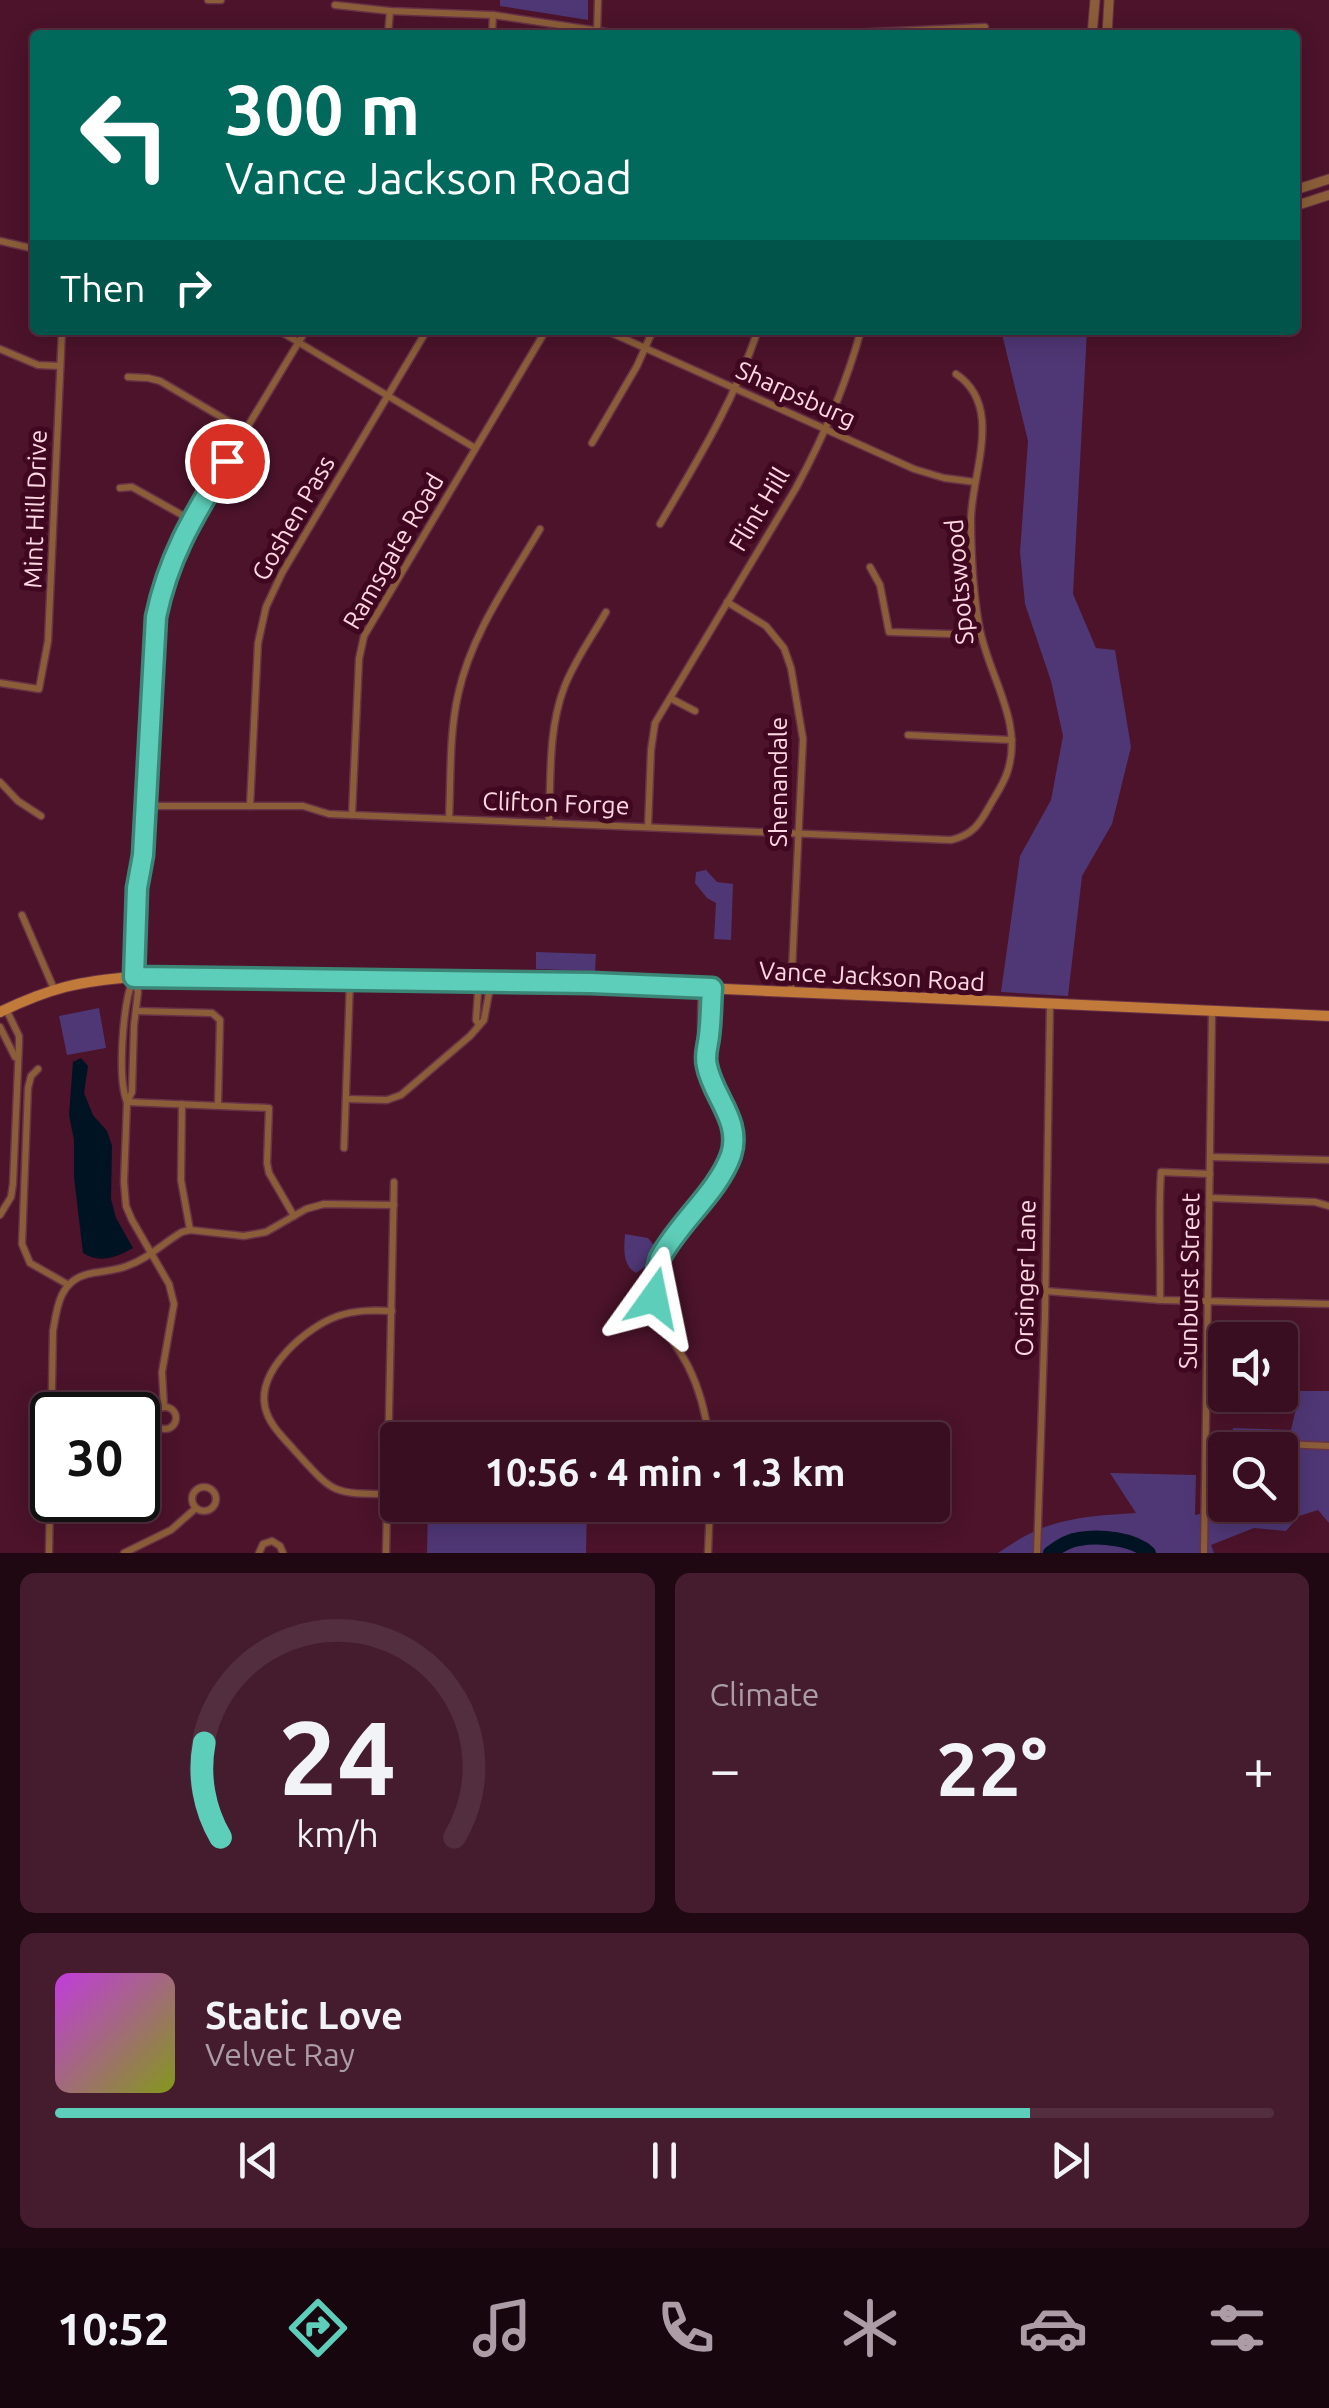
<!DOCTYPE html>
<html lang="en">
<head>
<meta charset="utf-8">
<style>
	body { margin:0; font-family:Ubuntu,sans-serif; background:#441c2d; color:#f1f3f6; height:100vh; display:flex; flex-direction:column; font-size:38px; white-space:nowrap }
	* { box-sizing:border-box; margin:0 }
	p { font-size:32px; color:#ab9ca5 }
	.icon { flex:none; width:55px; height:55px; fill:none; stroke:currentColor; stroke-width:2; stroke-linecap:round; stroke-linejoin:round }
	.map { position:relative; height:1553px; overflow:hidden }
	.details { display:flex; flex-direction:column; gap:20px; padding:20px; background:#1f0812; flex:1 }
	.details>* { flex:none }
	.hud { position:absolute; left:30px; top:30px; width:1270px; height:305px; border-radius:10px; box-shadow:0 5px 25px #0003,0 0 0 2px #532e3e; background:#00695c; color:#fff; overflow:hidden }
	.controls { position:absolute; left:1208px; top:1322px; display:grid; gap:20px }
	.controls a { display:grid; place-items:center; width:90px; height:90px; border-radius:10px; background:#390e20; box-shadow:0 5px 25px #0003,0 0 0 2px #532e3e; font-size:50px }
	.speed { position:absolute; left:30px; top:1392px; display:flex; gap:20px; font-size:50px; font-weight:700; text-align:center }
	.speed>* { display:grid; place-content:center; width:130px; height:130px; border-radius:50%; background:#390e20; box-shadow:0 5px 25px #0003,0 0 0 2px #532e3e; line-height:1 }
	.speed .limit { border:5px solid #111; border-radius:15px; background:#fff; color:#111 }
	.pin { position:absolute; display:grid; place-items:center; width:85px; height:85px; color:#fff; margin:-42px; border:5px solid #fff; border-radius:50%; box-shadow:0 2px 10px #0007 }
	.me { position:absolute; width:110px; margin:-55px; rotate:12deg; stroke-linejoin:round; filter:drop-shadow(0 0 8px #0008) }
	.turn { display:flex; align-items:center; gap:35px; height:210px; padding:0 30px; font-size:45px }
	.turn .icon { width:130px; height:130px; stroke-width:2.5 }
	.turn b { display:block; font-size:70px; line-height:85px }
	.then { display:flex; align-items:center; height:95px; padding:0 30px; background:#0003; gap:20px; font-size:38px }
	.big { font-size:75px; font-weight:700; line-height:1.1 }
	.details .tile { flex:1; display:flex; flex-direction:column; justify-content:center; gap:15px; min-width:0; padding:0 35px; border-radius:15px; background:#441c2d }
	.details .dial { align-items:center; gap:0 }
	.dial svg { height:260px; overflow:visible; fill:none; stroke:#532e3e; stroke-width:7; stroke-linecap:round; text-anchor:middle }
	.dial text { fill:#f1f3f6; stroke:none }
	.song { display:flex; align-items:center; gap:30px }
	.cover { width:120px; height:120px; border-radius:15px; background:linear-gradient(135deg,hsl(290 70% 55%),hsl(70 70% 35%)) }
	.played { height:10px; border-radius:5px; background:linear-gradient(90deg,#5dceb9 80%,#532e3e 80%) }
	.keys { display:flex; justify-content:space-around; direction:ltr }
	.heat { display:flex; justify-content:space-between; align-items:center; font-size:55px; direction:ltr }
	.details .tiles { flex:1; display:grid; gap:20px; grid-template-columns:1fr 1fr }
	.tile:last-child { grid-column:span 2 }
	.trip { position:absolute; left:380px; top:1422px; width:570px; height:100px; border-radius:10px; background:#390e20; box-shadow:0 5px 25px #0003,0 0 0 2px #532e3e; font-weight:700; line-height:100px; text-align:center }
	.dock { display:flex; height:160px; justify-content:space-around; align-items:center; background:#17060d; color:#ab9ca5 }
	.dock .icon { width:70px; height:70px }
	.dock .current { color:#5dceb9 }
	.dock b { font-size:45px; color:#f1f3f6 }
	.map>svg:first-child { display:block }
</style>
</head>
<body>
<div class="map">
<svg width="1329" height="1553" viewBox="0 0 1329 1553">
	<rect width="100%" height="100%" fill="#4c132a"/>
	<g fill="#4f3775">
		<polygon points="500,0 588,0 588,20 500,6"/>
		<polygon points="1001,330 1087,330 1073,594 1096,648 1115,650 1131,747 1112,824 1082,876 1068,996 1001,992 1020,856 1051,800 1063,736 1051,681 1025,604 1020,552 1028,441"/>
		<polygon points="706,870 717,882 733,884 731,940 714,939 716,903 707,898 695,883 696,872"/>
		<polygon points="536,952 596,954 595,971 536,969"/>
		<polygon points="99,1008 106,1048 67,1055 59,1016"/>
		<path d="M625,1234L648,1238L657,1249L652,1262L636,1273C622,1265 624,1248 625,1234Z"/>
		<path d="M1300,1391H1329V1523L1318,1510L1299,1516L1286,1531L1254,1528L1211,1545L1214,1553H998C1009,1546 1020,1538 1033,1532C1064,1517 1102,1515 1136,1513L1110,1473L1196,1475L1195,1515L1243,1505H1280V1450H1233V1428L1291,1430Z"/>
		<polygon points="428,1505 587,1505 586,1553 427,1553"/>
	</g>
	<path fill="#001322" d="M81,1058L88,1066L84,1093L93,1115L107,1131L112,1146L111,1199L116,1218L133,1248C118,1257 99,1264 83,1253L74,1177V1140L69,1115L73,1062Z"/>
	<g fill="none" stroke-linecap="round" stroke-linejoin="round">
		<path stroke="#001322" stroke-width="14" d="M1050,1553C1058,1547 1070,1540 1079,1539C1100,1535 1134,1539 1149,1553"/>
		<defs>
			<g id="minor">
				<polyline points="208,0 221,0"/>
				<polyline points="335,5 390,11 493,15 626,35"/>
				<polyline points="388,35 390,11"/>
				<polyline points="492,35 493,15"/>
				<polyline points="597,35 598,0"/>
				<polyline points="808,35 985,27"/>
				<polyline points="0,241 35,249"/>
				<polyline points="278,330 475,448"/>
				<polyline points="605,330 914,469 944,478 975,482"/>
				<polyline points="0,349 38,365 60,366"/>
				<polyline points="128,377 148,378 160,381 245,431"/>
				<polyline points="592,443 637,366 653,330"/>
				<polyline points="120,488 132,487 191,520"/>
				<path d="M660,524C699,458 733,403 758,330"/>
				<polyline points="870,567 880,585 889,632 981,635"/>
				<polyline points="727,602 766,626 784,648 791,668 803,739 791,991"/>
				<polyline points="0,683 39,689 48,641 62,330"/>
				<polyline points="670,698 695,711"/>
				<polyline points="908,735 1012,740"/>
				<polyline points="0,782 18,801 41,816"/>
				<path d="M146,806H303L329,814L352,815L951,840C972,835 979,825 989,807C995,796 1003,785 1007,773C1025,722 987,674 979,625C973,590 971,553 971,518C972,472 1004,406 956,374"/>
				<polyline points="250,806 258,643 266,607 282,573 427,330"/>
				<polyline points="352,815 359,659 364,636 546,330"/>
				<path d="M449,819C451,778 449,735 458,695C471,634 509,582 540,529"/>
				<path d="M549,822C551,778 548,730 564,688C574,661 592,637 606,612"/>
				<path d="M648,827L651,750L655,723L796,488C823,438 846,385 861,330"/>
				<polyline points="22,915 54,989"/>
				<path d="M133,979C123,1004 117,1077 127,1102L124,1182L126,1206L132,1220L169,1284L174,1304L162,1372L164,1407"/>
				<path d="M702,988C701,1016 699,1045 708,1072C716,1096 736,1117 733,1144C732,1159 722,1173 713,1185C690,1216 655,1249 654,1290C653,1320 675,1341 688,1366C700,1390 706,1414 709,1440"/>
				<polyline points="478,992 476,1020 479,1025"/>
				<polyline points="136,1011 212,1013 220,1020 218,1105"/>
				<polyline points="0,1027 15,1057"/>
				<polyline points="706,1050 709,1035 713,989"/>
				<polyline points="38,1069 31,1076 28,1088 22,1244 30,1263 67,1284"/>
				<polyline points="346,1099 387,1100 401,1095 470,1036 484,1020 489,993 483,989 484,983"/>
				<polyline points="127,1102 132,1092 134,1025 138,992 134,977 137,888 143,855 153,646 162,588 185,530 306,330"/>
				<polyline points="127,1102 269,1108 267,1163 269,1173 294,1216"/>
				<polyline points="182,1104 181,1180 190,1230"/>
				<polyline points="344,1148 350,981"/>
				<polyline points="1211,1157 1329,1160"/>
				<polyline points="1211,1198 1315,1202 1329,1206"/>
				<polyline points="0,1215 11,1197 13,1184 19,1044 19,1036 6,1009"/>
				<polyline points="1045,1291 1160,1300 1329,1304"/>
				<path d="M1160,1300C1161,1257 1158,1215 1161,1172L1210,1174"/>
				<circle cx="165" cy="1418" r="11"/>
				<polyline points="1206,1441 1329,1446"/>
				<circle cx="204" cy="1499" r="12"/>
				<path d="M387,1494C330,1494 333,1492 295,1451C283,1437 269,1425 265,1407C257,1370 306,1327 338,1316C356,1310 373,1310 392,1311"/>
				<path d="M49,1553L53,1331C57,1306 60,1281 88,1274C101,1271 115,1271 127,1266C148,1259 163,1243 182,1232L190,1230L244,1236L266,1232L306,1209L324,1204L394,1205"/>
				<polyline points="124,1553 171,1530 196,1508"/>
				<polyline points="259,1553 263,1544 272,1541 280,1546 283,1553"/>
				<polyline points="386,1553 394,1182"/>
				<polyline points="708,1553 710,1505"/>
				<polyline points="1037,1553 1045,1315 1050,1004"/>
				<polyline points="1204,1553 1212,1012"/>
			</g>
			<g id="tertiary">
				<polyline points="1092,35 1095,0"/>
				<polyline points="1107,35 1109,0"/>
				<polyline points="1295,190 1329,179"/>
				<polyline points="1295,206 1329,195"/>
			</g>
			<path id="secondary" d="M0,1012C50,988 79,981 134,977L591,983L1329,1016"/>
		</defs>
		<use href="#minor" stroke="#683247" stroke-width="9"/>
		<use href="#tertiary" stroke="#683247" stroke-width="11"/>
		<use href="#secondary" stroke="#683247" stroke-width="12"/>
		<use href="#minor" stroke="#8b5e39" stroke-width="6"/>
		<use href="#tertiary" stroke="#8b5e39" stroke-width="9"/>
		<use href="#secondary" stroke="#c17a3a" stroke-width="10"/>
	</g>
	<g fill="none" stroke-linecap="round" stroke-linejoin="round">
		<defs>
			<path id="route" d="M227,461C195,514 169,554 156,617L143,855L137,888L134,977L591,983L712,988C711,1004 711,1020 709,1036C708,1047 704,1054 707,1066C713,1097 742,1121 731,1155C718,1192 679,1222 660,1258L656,1274L654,1298"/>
		</defs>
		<use href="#route" stroke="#3c8678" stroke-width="25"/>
		<use href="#route" stroke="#5dceb9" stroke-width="18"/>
	</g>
	<g text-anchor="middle" stroke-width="10" stroke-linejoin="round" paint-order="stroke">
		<g font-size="25" fill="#fdd7e1" stroke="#400720">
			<text transform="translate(796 394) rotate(24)" y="9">Sharpsburg</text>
			<text transform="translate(35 509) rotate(-88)" y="9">Mint Hill Drive</text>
			<text transform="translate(759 509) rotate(-59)" y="9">Flint Hill</text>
			<text transform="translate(293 518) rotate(-60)" y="9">Goshen Pass</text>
			<text transform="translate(393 551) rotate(-60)" y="9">Ramsgate Road</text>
			<text transform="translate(959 582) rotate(-95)" y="9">Spotswood</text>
			<text transform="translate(778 782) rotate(-90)" y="9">Shenandale</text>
			<text transform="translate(556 803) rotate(2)" y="9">Clifton Forge</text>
			<text transform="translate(872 976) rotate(3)" y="9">Vance Jackson Road</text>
			<text transform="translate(1025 1278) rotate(-89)" y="9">Orsinger Lane</text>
			<text transform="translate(1189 1281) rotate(-89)" y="9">Sunburst Street</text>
		</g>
	</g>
</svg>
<div class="controls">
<a><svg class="icon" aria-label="sound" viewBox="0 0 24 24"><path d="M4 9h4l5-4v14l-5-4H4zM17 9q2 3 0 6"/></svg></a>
<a><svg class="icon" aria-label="search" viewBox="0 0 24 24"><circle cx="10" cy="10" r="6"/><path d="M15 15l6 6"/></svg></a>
</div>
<div class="speed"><div class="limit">30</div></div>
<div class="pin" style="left:227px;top:461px;background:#d93025"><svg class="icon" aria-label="arrive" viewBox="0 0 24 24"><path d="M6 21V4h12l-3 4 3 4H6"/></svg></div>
<svg class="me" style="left:654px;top:1298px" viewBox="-20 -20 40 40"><path d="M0-17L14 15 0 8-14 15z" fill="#5dceb9" stroke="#fff" stroke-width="4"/></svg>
<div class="trip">10:56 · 4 min · 1.3 km</div>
<div class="hud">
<div class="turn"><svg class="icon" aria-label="left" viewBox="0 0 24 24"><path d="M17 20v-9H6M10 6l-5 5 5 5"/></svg><div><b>300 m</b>Vance Jackson Road</div></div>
<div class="then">Then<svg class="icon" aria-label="right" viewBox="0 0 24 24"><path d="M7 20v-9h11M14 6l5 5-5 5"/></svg></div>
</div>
</div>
<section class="details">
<div class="tiles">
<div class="tile dial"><svg viewBox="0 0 100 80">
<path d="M14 69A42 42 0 1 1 86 69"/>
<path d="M14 69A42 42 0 0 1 9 40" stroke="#5dceb9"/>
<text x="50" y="56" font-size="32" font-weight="700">24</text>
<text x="50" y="72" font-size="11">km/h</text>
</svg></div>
<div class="tile"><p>Climate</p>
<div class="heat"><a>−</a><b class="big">22°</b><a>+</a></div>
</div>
<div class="tile">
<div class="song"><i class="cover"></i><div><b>Static Love</b><p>Velvet Ray</p></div></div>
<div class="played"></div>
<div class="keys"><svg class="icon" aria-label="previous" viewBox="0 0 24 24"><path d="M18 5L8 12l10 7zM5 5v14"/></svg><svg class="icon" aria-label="pause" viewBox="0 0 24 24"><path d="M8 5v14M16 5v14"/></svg><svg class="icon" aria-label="next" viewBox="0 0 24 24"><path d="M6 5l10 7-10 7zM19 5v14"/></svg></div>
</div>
</div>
</section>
<nav class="dock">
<b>10:52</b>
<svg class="icon current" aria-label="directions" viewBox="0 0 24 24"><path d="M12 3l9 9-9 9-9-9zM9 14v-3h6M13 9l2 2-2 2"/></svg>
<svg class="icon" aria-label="music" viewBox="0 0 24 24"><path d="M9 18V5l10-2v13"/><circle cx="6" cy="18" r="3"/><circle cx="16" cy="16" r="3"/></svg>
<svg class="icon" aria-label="phone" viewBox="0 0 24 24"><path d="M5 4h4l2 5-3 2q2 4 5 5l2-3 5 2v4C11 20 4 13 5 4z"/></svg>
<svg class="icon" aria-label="climate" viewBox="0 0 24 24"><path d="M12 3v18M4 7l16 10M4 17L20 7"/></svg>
<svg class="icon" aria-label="car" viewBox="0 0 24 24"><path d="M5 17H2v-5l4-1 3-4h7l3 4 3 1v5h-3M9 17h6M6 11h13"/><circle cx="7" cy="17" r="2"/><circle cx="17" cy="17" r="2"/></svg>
<svg class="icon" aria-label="filters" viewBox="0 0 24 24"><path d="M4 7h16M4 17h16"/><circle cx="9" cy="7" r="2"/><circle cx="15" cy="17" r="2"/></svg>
</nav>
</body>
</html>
